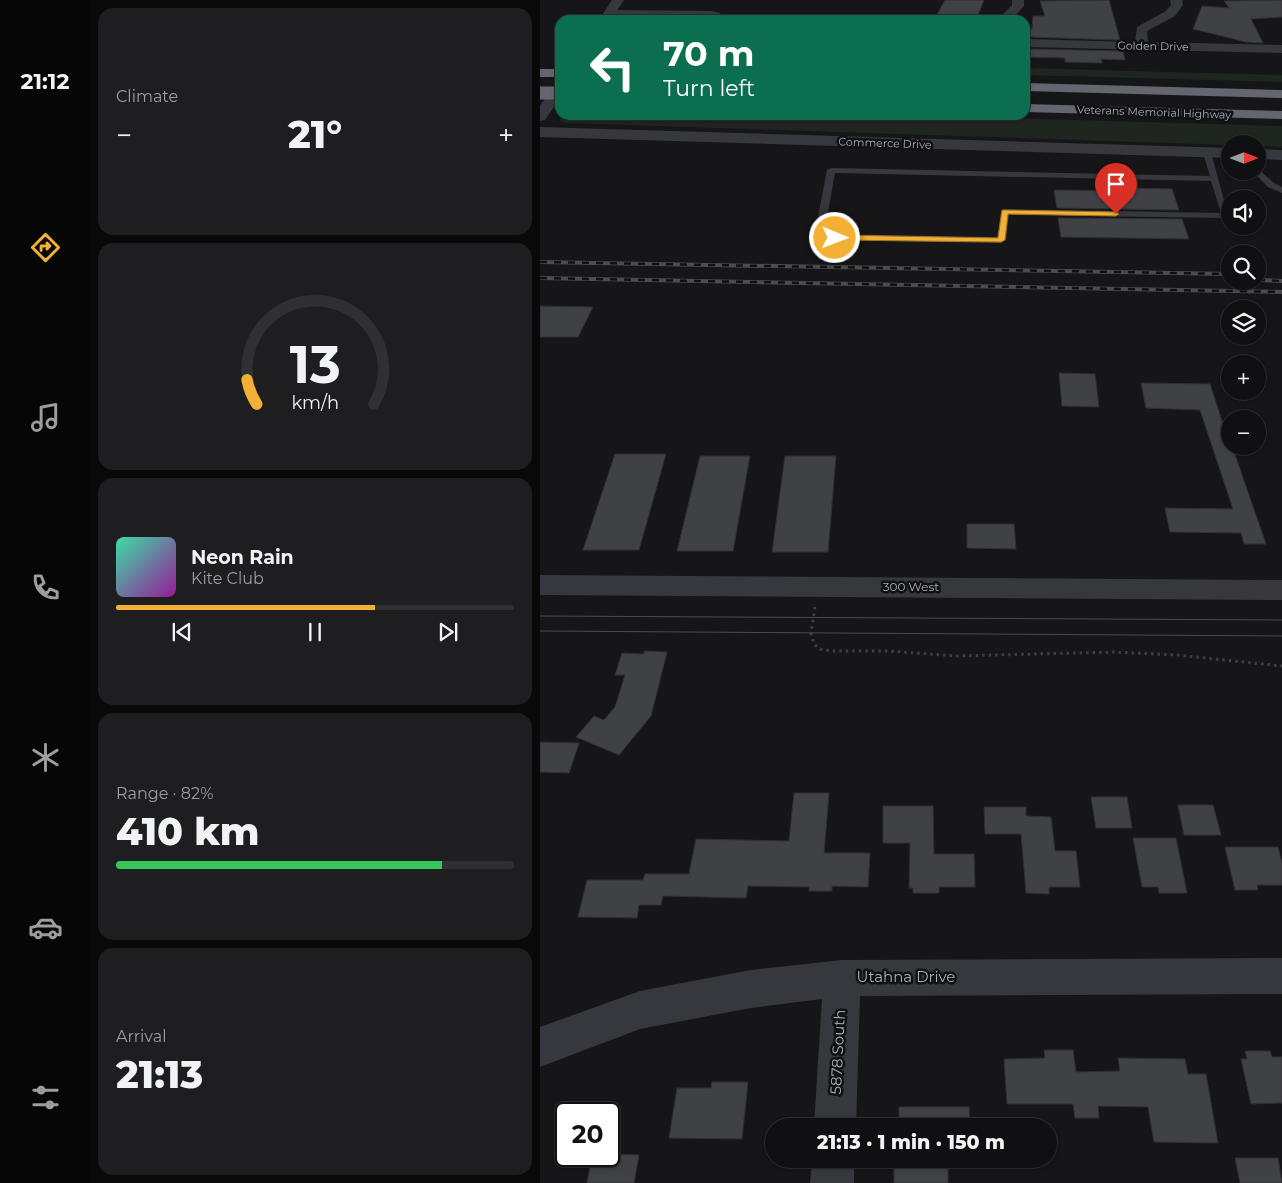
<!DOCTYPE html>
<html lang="en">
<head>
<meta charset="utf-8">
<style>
	body { margin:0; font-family:Montserrat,sans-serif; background:#1e1e20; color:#f1f3f6; height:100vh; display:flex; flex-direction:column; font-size:19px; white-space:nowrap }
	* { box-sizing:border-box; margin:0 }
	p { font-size:16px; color:#9c9d9f }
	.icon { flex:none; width:28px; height:28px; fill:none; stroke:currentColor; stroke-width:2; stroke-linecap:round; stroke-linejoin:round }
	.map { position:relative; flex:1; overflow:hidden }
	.panel { display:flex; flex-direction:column; gap:8px; padding:8px; background:#09090a; width:450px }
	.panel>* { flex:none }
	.guide { position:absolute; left:15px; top:15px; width:475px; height:105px; border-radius:15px; box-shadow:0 1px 4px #0004,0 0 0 1px #303032; background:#0b6e4f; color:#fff; overflow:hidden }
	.needle { width:32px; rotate:90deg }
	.tools { position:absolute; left:681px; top:135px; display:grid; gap:10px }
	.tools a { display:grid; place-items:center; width:45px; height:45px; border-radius:50%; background:#101012; box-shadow:0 1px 4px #0004,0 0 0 1px #303032; font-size:25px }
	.speed { position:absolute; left:15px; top:1102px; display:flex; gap:10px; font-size:25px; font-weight:700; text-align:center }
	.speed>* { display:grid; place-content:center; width:65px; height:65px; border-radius:50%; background:#101012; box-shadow:0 1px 4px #0004,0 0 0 1px #303032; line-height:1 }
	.speed .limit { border:2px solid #111; border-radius:8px; background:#fff; color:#111 }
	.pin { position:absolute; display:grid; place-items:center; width:42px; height:42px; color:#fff; margin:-51px -21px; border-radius:50% 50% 50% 0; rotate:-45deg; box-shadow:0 0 5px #0007 }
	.pin .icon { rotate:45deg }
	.me { position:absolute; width:55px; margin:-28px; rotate:91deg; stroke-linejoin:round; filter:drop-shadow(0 0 4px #0008) }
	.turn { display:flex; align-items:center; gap:18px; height:105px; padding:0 25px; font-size:22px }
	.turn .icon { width:65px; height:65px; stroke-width:2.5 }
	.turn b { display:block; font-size:35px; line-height:42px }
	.big { font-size:38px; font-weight:800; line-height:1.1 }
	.panel .widget { flex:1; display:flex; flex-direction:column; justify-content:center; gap:8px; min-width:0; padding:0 18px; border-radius:15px; background:#1e1e20 }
	.panel .dial { align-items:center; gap:0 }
	.dial svg { height:130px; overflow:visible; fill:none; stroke:#303032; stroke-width:7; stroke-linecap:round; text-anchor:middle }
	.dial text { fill:#f1f3f6; stroke:none }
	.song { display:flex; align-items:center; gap:15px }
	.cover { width:60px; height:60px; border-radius:8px; background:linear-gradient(135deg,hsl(160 70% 55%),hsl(300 70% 35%)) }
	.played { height:5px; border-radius:2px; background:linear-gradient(90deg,#f2b134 65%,#303032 65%) }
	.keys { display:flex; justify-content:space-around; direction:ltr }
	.heat { display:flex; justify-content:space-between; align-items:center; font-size:28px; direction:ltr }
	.charge { height:8px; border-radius:4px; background:linear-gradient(90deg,#34c759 82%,#303032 0) }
	.trip { position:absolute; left:225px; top:1118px; width:292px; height:50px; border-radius:25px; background:#101012; box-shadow:0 1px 4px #0004,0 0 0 1px #303032; font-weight:800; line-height:50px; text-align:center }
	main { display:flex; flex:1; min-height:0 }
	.tabs { display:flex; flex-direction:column; width:90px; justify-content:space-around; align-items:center; background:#060607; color:#9c9d9f }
	.tabs .icon { width:35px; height:35px }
	.tabs .on { color:#f2b134 }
	.tabs b { font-size:22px; color:#f1f3f6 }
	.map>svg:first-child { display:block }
</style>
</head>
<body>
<main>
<nav class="tabs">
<b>21:12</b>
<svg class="icon on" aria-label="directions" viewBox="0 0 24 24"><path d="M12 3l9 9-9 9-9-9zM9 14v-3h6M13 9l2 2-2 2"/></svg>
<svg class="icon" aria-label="music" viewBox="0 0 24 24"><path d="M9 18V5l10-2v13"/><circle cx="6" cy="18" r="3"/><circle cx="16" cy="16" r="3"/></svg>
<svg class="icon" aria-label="phone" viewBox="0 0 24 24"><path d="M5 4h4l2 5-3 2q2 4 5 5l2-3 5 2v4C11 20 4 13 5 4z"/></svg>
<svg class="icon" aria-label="climate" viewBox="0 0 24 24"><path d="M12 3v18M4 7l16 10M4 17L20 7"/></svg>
<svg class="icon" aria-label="car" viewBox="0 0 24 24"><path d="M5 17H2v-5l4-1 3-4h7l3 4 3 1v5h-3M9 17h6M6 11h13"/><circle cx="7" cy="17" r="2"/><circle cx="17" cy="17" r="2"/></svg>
<svg class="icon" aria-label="filters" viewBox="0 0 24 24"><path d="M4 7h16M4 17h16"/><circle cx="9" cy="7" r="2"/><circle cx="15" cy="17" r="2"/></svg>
</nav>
<section class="panel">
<div class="widget"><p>Climate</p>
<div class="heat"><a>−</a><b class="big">21°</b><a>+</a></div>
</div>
<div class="widget dial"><svg viewBox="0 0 100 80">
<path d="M14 69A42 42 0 1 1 86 69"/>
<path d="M14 69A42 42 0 0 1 8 54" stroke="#f2b134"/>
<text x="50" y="56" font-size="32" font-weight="700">13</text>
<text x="50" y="72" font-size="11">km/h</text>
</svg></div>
<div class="widget">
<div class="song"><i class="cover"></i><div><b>Neon Rain</b><p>Kite Club</p></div></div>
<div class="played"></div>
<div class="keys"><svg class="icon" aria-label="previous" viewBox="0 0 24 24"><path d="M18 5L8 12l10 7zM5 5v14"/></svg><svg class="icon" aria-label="pause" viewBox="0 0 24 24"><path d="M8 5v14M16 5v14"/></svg><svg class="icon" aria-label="next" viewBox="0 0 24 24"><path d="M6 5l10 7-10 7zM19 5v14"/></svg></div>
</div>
<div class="widget"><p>Range · 82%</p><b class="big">410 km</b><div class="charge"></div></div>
<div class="widget"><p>Arrival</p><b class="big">21:13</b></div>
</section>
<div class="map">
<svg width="742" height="1183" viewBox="0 0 742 1183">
	<rect width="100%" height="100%" fill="#161618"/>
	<g fill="#1e261f">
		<polygon points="485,68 742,75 742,82 485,75"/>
		<polygon points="21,115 363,115 742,126 742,147 718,146 718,144 690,145 26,123 20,121"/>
	</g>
	<g fill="#404145" stroke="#303034">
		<polygon points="405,0 444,0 436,20 395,18"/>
		<polygon points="569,0 580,40 489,37 488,29 492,29 493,16 505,16 500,1"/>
		<polygon points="742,0 742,17 711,19 723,43 706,42 653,29 662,6 689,8 684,1"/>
		<polygon points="489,49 583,51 585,60 561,59 562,63 525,62 525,58 489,57"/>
		<polygon points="590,188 632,189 639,210 517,208 514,190 591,191"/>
		<polygon points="518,218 642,219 649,239 521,237"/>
		<polygon points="0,306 53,307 38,337 0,337"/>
		<polygon points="519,373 555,374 559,407 522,406"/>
		<polygon points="601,383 670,384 690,446 692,446 726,544 704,544 701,533 630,532 625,508 693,509 660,410 606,408"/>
		<polygon points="75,454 126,454 99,550 43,550"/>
		<polygon points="160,456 210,456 193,551 137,551"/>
		<polygon points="245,456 296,456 288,552 232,552"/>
		<polygon points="427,524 474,524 476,549 427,548"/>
		<polygon points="104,651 127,652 111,716 79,755 36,737 54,716 64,720 75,707 85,675 75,675 82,653 104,654"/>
		<polygon points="0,742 39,743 29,773 0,772"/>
		<polygon points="254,793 289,793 284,853 330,853 328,887 292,886 292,891 269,891 269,887 208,886 206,898 123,896 121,905 99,905 97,918 38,917 47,880 103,880 105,874 149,874 156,839 249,841"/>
		<polygon points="551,797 587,797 592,828 556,828"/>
		<polygon points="638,805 673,805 681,835 644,835"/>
		<polygon points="343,806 393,806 394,854 434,854 435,887 399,887 399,893 373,893 373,888 369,888 370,843 343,843"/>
		<polygon points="444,807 486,807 486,816 511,817 515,851 536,851 540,887 509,887 509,894 486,893 481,834 445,834"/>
		<polygon points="593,838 636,838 647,893 619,893 618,887 602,887"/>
		<polygon points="685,847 738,847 742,863 742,885 717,885 718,890 695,890"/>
		<polygon points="504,1050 533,1050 536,1072 580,1071 578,1058 645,1059 648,1074 666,1074 678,1143 614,1142 608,1107 558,1106 559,1118 535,1118 533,1104 467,1104 464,1059 505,1058"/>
		<polygon points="705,1051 730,1051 732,1057 742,1057 742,1103 711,1104 701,1059 707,1059"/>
		<polygon points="172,1082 208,1082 202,1139 129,1138 137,1088 171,1088"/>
		<polygon points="359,1107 429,1107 430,1126 359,1126"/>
		<polygon points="69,1154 99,1155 94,1183 47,1183 52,1156 69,1156"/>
		<polygon points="695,1158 738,1158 742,1183 700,1183"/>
		<rect x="354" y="1159" width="54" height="24"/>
	</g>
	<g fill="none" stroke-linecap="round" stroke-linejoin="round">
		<polyline stroke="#3d3f44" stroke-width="3" stroke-dasharray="2.5 4" stroke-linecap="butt" points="275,607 271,633 274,644 280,649 292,651 349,651 416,656 575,652 636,655 742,666"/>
		<g fill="#37383d" fill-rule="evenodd">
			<path d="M667,151L671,153L689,218L469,215L466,240L461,243L279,240L274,237L287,170L291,168L670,176L663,153ZM295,173L671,181L681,213L465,209L461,212L457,237L284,234Z"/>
			<polygon points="718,169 734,183 742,187 742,193 728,187 712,171 718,171"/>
		</g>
		<g fill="#37383d" fill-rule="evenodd">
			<polygon points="472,0 484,0 484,6 471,20 458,20 472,5"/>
			<polygon points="630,0 642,0 643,5 635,16 607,31 608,42 742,45 742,53 485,47 485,39 595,42 597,27 626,11 631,5"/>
			<polygon points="69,10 171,11 180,13 184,20 65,17 63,14"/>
			<polygon points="742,958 742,994 320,996 316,1126 274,1126 282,999 211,1008 100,1029 0,1067 0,1027 100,991 211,970 302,960"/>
			<polygon points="272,1159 314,1159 314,1183 270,1183"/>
		</g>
		<g fill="#37383d" fill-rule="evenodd">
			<polygon points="72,0 84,0 71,20 59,20"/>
			<polygon points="20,83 20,98 5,120 0,121 0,106 15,84"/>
			<polygon points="0,127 690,148 690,158 0,137"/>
			<polygon points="718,149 742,150 742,160 718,159"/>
			<polygon points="0,575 742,580 742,600 0,595"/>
		</g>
		<g fill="#63666e" fill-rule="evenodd">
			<rect x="0" y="69" width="20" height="8"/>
			<polygon points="485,83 742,90 742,98 485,91"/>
			<polygon points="485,104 742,111 742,119 485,112"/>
		</g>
		<g stroke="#4a4c52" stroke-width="1">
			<polyline points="0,616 742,620"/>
			<polyline points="0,631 742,636"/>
		</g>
		<defs>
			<g id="rail">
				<polyline points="0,262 690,274"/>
				<polyline points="0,278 742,292"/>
				<polyline points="718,280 742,281"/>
			</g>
		</defs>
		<use href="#rail" stroke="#4a4c52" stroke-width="4"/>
		<use href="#rail" stroke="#111113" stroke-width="2.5" stroke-dasharray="7" stroke-linecap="butt"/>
		<polyline stroke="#63666e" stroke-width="13" points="0,93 20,93"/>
	</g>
	<polygon fill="#f2b134" stroke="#9d7322" points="462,210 576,212 579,214 576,216 468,214 465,240 461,242 295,240 291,238 295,235 458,238"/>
	<g text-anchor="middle" stroke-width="5" stroke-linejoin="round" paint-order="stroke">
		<g font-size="11" fill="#a8adb8" stroke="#111113">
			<text transform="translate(613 46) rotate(1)" y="4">Golden Drive</text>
			<text transform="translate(614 112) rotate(2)" y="4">Veterans Memorial Highway</text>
			<text transform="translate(345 143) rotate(2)" y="4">Commerce Drive</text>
		</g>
		<g font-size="12" fill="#a8adb8" stroke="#111113">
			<text x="371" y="591">300 West</text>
		</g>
		<g font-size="15" fill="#a8adb8" stroke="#111113">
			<text x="366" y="982">Utahna Drive</text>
			<text transform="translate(298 1052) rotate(-87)" y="5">5878 South</text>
		</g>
	</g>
</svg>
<div class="tools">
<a><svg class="needle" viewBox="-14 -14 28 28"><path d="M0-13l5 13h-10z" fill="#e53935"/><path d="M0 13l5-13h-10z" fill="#9c9d9f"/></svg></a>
<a><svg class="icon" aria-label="sound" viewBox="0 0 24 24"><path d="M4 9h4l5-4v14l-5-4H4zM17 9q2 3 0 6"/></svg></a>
<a><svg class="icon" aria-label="search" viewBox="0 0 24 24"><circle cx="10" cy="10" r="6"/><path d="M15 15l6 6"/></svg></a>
<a><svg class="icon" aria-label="layers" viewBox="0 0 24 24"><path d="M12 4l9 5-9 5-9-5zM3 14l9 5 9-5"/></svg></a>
<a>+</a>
<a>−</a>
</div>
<div class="speed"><div class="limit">20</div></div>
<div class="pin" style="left:576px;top:214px;background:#d93025"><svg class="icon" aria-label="arrive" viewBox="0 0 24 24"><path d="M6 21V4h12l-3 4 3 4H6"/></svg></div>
<svg class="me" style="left:295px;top:238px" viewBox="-20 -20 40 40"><circle r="17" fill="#f2b134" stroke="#fff" stroke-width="3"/><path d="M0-11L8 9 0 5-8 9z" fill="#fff"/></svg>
<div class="trip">21:13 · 1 min · 150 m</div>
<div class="guide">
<div class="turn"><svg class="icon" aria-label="left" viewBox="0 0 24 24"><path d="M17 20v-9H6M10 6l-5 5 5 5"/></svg><div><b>70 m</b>Turn left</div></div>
</div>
</div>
</main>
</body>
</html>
